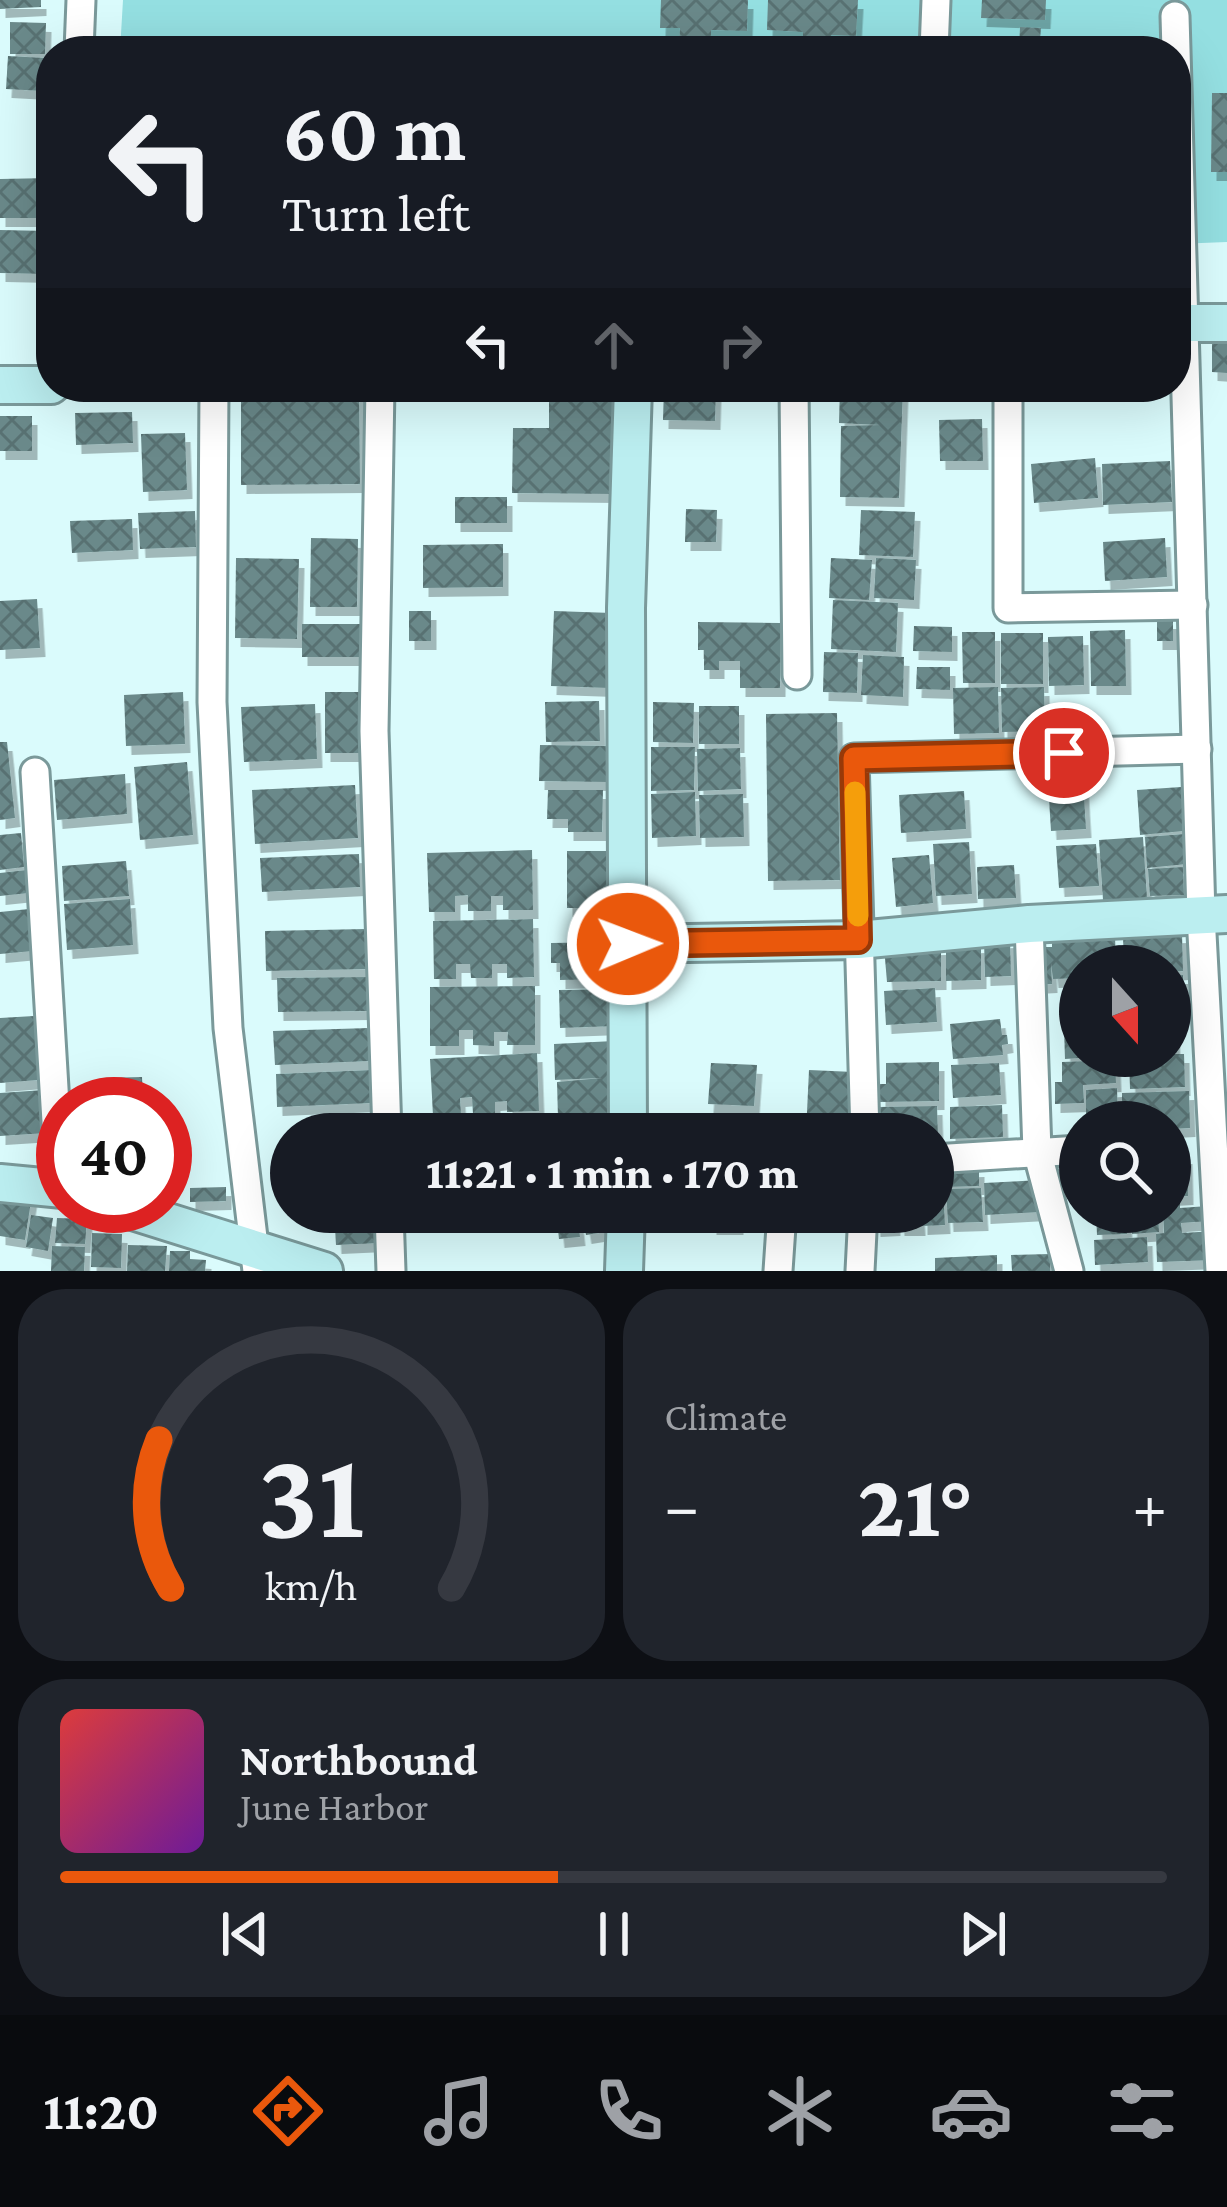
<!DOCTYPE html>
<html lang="en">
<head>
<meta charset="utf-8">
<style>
	body { margin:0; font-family:"Crimson Pro",serif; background:#20242c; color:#f1f3f6; height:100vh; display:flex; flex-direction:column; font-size:45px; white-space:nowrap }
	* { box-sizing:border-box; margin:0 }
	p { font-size:39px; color:#9ea1a6 }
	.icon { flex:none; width:66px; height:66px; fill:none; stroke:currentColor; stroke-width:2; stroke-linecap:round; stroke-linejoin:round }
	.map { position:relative; height:1271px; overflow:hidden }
	.panel { display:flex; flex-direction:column; gap:18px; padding:18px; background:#0d0f14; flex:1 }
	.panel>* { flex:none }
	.hud { position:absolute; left:36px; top:36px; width:1155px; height:366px; border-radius:48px; box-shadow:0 12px 48px #0002; background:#171b24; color:#f1f3f6; overflow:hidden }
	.needle { width:78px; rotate:159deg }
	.buttons { position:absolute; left:1059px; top:945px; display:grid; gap:24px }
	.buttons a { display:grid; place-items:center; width:132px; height:132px; border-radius:50%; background:#171b24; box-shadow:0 12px 48px #0002; font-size:60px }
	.speed { position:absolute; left:36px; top:1077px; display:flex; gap:24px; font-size:60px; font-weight:700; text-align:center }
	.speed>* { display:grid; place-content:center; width:156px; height:156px; border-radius:50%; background:#171b24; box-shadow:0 12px 48px #0002; line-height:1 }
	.speed .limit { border:18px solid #d22; background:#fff; color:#111 }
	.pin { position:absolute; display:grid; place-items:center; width:102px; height:102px; color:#fff; margin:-51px; border:6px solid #fff; border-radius:50%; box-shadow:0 3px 12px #0007 }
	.me { position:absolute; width:132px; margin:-66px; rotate:89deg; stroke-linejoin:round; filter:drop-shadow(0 0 9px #0008) }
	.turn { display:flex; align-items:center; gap:42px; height:252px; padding:0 48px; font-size:54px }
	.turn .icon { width:156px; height:156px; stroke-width:2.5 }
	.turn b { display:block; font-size:84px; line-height:102px }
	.lanes { display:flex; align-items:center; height:114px; padding:0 48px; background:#0003; justify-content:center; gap:60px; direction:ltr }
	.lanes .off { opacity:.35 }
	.big { font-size:90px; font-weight:800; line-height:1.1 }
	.panel .tile { flex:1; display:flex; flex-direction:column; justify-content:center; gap:18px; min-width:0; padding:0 42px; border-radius:48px; background:#20242c }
	.panel .dial { align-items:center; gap:0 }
	.dial svg { height:312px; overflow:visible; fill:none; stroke:#363941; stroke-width:7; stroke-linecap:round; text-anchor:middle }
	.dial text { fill:#f1f3f6; stroke:none }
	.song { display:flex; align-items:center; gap:36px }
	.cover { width:144px; height:144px; border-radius:18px; background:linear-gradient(135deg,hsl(0 70% 55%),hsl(280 70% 35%)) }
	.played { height:12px; border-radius:6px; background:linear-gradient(90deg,#ea580c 45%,#363941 45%) }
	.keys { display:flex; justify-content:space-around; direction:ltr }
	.heat { display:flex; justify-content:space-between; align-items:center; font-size:66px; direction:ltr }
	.panel .tiles { flex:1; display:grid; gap:18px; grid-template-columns:1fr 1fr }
	.tile:last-child { grid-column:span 2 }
	.trip { position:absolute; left:270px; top:1113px; width:684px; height:120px; border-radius:60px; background:#171b24; box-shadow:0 12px 48px #0002; font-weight:800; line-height:120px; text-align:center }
	.dock { display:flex; height:192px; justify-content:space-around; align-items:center; background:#090b0e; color:#9ea1a6 }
	.dock .icon { width:84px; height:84px }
	.dock .selected { color:#ea580c }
	.dock b { font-size:54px; color:#f1f3f6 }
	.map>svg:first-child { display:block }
</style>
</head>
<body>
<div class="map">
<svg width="1227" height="1271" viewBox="0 0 1227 1271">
	<defs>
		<pattern id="building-cross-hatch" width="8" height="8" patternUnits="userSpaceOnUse" patternTransform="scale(3)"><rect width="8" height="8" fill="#6b898a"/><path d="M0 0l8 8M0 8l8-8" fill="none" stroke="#587172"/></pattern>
		<filter id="shadow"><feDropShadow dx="5.5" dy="9" stdDeviation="0" flood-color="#0004"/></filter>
	</defs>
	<rect width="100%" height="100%" fill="#dafbfc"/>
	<polygon fill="#94dfe1" points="123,0 1227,0 1227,242 1176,244 1176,51 120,51"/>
	<g fill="url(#building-cross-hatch)" filter="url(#shadow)">
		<polygon points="0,0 41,0 41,7 0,9"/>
		<polygon points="661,0 748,0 747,31 711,30 711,42 747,42 746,51 660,51 660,40 679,41 680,28 660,28"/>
		<polygon points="768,0 858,0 856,36 831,35 831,46 856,47 856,51 767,51 767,43 803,45 803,32 767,30"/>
		<polygon points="982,0 1046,0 1045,20 981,18"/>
		<polygon points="10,22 46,23 45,54 10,54"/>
		<polygon points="1020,27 1041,28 1039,51 1019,51"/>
		<polygon points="8,56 45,58 43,91 6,89"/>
		<polygon points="1212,93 1227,93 1227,172 1211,172"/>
		<polygon points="51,178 51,218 0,218 0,179"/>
		<polygon points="0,230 48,231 47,274 0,273"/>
		<polygon points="1212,332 1227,332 1227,373 1212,372"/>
		<polygon points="241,387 359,387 360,484 241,485"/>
		<polygon points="549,387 614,387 613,494 512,493 513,428 549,428"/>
		<polygon points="664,387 716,387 715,421 663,420"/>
		<polygon points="840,387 903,387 899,498 840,497 841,426 880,425 839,423"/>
		<polygon points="132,412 133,443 76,445 75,413"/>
		<rect x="0" y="416" width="32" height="35"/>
		<polygon points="982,419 983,461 940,461 939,420"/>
		<polygon points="185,433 187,490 143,492 141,434"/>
		<polygon points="1095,458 1098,498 1034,503 1031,464"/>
		<polygon points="1170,461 1172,502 1103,505 1102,464"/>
		<rect x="455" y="497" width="52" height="26"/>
		<polygon points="686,509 717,510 716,542 685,542"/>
		<polygon points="861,510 915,512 913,557 859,555"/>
		<polygon points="195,511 196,547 140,549 138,513"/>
		<polygon points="132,519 133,550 72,553 70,521"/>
		<polygon points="311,538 358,539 357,607 310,607"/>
		<polygon points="1165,538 1167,577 1105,581 1103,542"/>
		<polygon points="503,544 503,587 423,588 423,545"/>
		<polygon points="236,558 299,559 297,639 235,638"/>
		<polygon points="831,558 872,560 869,600 829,598"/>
		<polygon points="876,558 916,560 914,600 874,598"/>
		<polygon points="37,599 40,648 0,650 0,601"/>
		<polygon points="833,600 898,603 896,652 831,649"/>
		<rect x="409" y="611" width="22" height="30"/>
		<polygon points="554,611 612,613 609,688 551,686"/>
		<rect x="1157" y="620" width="16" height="21"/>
		<polygon points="698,622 781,623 780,688 740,688 740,661 719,661 719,670 704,670 704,650 698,650"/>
		<rect x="302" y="624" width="63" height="33"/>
		<polygon points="914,626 952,627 952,652 913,651"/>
		<polygon points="1125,630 1126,686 1091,686 1090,631"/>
		<polygon points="962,632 995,632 995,683 963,683"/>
		<rect x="1001" y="633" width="42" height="51"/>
		<polygon points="1083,636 1084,685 1049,686 1048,637"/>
		<polygon points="824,652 858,653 857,693 823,692"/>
		<polygon points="863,655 904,657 903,697 861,695"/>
		<polygon points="917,667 950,667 950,690 916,689"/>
		<polygon points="998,687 999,733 954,734 953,688"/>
		<polygon points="1044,687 1045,731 1002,732 1001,688"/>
		<polygon points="183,692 185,744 126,746 124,695"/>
		<rect x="325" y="692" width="36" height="61"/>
		<polygon points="599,701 600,741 546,742 545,702"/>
		<polygon points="653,702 694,703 693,743 653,742"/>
		<polygon points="315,704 317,759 244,762 241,707"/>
		<rect x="699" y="706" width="40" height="38"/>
		<polygon points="837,713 840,880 768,881 766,714"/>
		<polygon points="0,742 7,742 15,818 0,820"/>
		<polygon points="540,745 608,746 607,782 539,781"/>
		<polygon points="651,747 695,747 694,790 651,791"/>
		<polygon points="740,748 741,789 698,791 697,749"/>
		<polygon points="187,762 193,835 140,840 134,767"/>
		<polygon points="125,774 127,814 57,820 54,780"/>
		<polygon points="1083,780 1086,829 1051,831 1048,782"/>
		<polygon points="355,785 358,838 255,844 252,790"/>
		<polygon points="1181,787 1184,831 1140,835 1137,790"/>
		<polygon points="548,790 603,790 602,832 568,832 568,819 547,819"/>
		<polygon points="964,791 966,829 901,833 899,795"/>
		<polygon points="695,792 696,836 652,838 651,794"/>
		<polygon points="743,794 744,837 700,838 699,795"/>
		<polygon points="21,833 24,867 0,870 0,835"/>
		<polygon points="1185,834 1187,864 1147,868 1145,837"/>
		<polygon points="1143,837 1147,898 1103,900 1099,840"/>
		<polygon points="969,842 972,894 936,896 933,844"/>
		<polygon points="1096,844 1099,886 1059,888 1056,846"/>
		<polygon points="532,850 533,910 503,910 503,896 491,896 491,911 468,911 468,895 455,896 455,912 429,912 427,853"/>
		<rect x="567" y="851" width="48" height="57"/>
		<polygon points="359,854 360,887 262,892 260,858"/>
		<polygon points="929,855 933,903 896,907 892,858"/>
		<polygon points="126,861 129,896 64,901 62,866"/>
		<polygon points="1014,865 1016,898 978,899 977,867"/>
		<polygon points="1183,867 1184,895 1150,896 1148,869"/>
		<polygon points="27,870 29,893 0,896 0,873"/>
		<polygon points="130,899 133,945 67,950 64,904"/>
		<polygon points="29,909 33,951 0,954 0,912"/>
		<polygon points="533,919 534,977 507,978 507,964 492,964 492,978 471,978 470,964 456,964 456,979 434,979 433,921"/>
		<polygon points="366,929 367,969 266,971 265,931"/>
		<polygon points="1182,934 1183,971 1170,972 1170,966 1124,966 1123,936"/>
		<polygon points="1115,936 1116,966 1080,966 1080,978 1053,979 1051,963 1052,984 1033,985 1033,947 1052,947 1052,939"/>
		<polygon points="1010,939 1011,976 985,977 984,940"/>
		<polygon points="613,942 614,979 560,980 560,963 551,963 551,943"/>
		<polygon points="981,944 981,980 946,981 946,945"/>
		<polygon points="941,946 941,981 887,982 884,947"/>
		<polygon points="1170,975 1183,975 1184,1015 1170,1015"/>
		<polygon points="368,977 368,1011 278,1012 277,978"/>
		<polygon points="535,986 535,1045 507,1045 508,1032 494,1032 494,1046 473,1045 473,1030 459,1030 459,1046 430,1046 430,987"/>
		<polygon points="1065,987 1080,987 1080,1024 1066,1025"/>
		<polygon points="935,988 937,1022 886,1025 884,991"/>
		<polygon points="615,989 616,1026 560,1028 559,990"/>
		<polygon points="34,1016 38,1080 0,1083 0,1018"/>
		<polygon points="1000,1019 1002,1035 1007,1035 1008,1044 1002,1045 1003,1055 953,1059 950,1024"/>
		<polygon points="1170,1020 1174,1020 1175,1054 1184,1054 1185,1087 1130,1089 1129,1056 1170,1056"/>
		<polygon points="1080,1027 1080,1058 1065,1059 1064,1028"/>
		<polygon points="369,1028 370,1061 275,1065 273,1031"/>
		<polygon points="614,1041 617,1116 558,1118 557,1082 602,1078 555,1080 554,1044"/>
		<polygon points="537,1053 539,1111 507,1112 507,1101 495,1102 495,1113 473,1114 472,1097 460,1098 461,1115 433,1116 430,1059"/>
		<polygon points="1115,1060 1116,1083 1083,1085 1084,1103 1055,1104 1055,1082 1062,1082 1062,1062"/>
		<polygon points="939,1062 939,1101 880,1102 880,1084 886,1084 886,1063"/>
		<polygon points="711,1063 757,1065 754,1106 708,1104"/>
		<polygon points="999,1063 1001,1095 953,1098 951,1065"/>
		<polygon points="371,1070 372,1103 277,1107 276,1074"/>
		<polygon points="809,1070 854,1072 851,1134 806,1133"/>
		<polygon points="142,1077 143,1099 102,1100 102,1078"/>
		<polygon points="1117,1088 1118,1122 1086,1122 1086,1090"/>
		<polygon points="44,1090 47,1133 0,1136 0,1093"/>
		<polygon points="1189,1091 1190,1128 1170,1129 1170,1122 1122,1122 1122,1093"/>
		<polygon points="1002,1105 1003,1137 950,1139 950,1107"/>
		<polygon points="937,1106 938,1138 933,1138 933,1134 879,1134 879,1107"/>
		<polygon points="691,1117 728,1117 728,1134 643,1134 643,1119"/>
		<rect x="730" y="1117" width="38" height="17"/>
		<polygon points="374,1120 374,1134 331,1134 331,1121"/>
		<polygon points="601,1120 602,1134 560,1134 559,1122"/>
		<polygon points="538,1124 538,1134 430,1134 430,1125"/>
		<polygon points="1187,1155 1188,1196 1170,1197 1170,1156"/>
		<polygon points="979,1168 979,1186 945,1187 944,1169"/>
		<polygon points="942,1169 945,1225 922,1226 922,1212 933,1212 933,1170"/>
		<polygon points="1040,1180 1041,1212 985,1215 984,1183"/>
		<polygon points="226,1187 226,1201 190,1202 190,1188"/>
		<polygon points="981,1188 983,1222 948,1223 946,1189"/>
		<polygon points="0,1190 32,1195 25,1240 0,1236"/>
		<polygon points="1170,1200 1180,1200 1180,1208 1208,1206 1209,1221 1181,1223 1182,1233 1215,1231 1216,1260 1157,1262 1156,1234 1164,1233 1163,1212 1170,1212"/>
		<polygon points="556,1212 577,1212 580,1237 559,1239"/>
		<polygon points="582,1212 615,1212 618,1230 586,1235"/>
		<polygon points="668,1212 704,1212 704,1222 668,1221"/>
		<rect x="711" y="1212" width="27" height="14"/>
		<polygon points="874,1212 894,1212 895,1227 875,1228"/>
		<polygon points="898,1212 919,1212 920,1227 899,1227"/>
		<polygon points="1096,1212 1126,1212 1127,1234 1097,1235"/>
		<polygon points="1131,1212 1158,1212 1159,1232 1132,1234"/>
		<polygon points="31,1215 53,1218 48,1251 26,1247"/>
		<polygon points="57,1218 87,1219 85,1244 55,1243"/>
		<polygon points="379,1225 380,1243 336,1245 335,1228"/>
		<polygon points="92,1233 122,1234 121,1268 91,1267"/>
		<polygon points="1147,1237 1148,1262 1095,1265 1094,1240"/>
		<polygon points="128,1245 167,1246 165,1271 127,1271"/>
		<polygon points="52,1246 85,1247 84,1271 51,1271"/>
		<polygon points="170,1251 190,1251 190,1259 206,1260 205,1271 169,1271"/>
		<polygon points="1050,1254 1050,1271 1012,1271 1011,1255"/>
		<polygon points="997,1255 997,1271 935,1271 935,1258"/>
	</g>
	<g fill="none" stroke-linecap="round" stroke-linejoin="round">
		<defs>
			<g id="street">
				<polyline points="1175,16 1201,915 1220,1271"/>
				<polyline points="79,51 81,0"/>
				<polyline points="934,51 936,0"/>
				<polyline points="214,387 212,702 228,1028 257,1271"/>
				<polyline points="380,387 374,731 387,1134"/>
				<polyline points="794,387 797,675"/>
				<polyline points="1008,387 1008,608 1193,605"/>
				<polyline points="35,772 60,1188"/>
				<polyline points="1029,924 1037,1151 1069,1271"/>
				<polyline points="865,1134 854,758 1197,749"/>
				<polyline points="933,1159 1080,1150"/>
				<polyline points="389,1212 391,1271"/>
				<polyline points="778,1271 782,1212"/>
				<polyline points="860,1271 863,1212"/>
			</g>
			<g id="secondary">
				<polyline points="1176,323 1227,323"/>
				<polyline points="0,385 51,385"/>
				<polyline points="628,944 858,940 1029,924 1227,914"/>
				<polyline points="628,1134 626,608 633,387"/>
				<polyline points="0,1183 63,1189"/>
				<polyline points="117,1206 324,1271"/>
				<polyline points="624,1271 626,1212"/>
			</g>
		</defs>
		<use href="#street" stroke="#7a999a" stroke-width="33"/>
		<use href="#secondary" stroke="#7a999a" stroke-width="42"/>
		<use href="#street" stroke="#fff" stroke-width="27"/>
		<use href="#secondary" stroke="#bbeef0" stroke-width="36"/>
	</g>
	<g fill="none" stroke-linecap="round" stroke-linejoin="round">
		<defs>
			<polyline id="route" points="628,944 858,940 854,758 1064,753"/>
		</defs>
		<use href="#route" stroke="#983908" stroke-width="30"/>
		<use href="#route" stroke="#ea580c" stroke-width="21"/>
		<polyline stroke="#f59e0b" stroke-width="21" points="855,792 858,916"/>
	</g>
</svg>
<div class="buttons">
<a><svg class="needle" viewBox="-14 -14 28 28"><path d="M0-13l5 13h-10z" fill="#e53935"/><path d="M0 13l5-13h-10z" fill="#9ea1a6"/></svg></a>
<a><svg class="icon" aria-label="search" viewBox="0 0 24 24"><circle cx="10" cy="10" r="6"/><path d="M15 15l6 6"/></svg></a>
</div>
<div class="speed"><div class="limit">40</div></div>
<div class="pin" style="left:1064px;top:753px;background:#d93025"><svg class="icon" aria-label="arrive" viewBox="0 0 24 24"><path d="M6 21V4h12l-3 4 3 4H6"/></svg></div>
<svg class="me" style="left:628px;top:944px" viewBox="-20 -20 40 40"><circle r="17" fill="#ea580c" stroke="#fff" stroke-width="3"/><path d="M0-11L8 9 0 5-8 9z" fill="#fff"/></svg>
<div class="trip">11:21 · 1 min · 170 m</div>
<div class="hud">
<div class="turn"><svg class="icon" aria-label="left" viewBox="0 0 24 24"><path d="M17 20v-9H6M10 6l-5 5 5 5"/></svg><div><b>60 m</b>Turn left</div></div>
<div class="lanes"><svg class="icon" aria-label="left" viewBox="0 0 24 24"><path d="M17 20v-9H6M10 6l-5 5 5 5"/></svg><svg class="icon off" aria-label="ahead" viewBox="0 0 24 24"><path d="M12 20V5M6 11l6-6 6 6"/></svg><svg class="icon off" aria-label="right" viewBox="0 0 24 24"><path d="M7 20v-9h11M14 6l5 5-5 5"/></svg></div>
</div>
</div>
<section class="panel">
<div class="tiles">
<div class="tile dial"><svg viewBox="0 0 100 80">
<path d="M14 69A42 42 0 1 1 86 69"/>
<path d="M14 69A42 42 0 0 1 11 31" stroke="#ea580c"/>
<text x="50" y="56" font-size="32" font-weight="700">31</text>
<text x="50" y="72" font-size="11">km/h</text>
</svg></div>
<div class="tile"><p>Climate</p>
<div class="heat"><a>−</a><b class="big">21°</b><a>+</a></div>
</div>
<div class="tile">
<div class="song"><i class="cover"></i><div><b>Northbound</b><p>June Harbor</p></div></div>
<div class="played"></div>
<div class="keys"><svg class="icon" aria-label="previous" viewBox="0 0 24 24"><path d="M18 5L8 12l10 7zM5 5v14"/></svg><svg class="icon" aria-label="pause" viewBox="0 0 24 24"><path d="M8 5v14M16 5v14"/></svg><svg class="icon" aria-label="next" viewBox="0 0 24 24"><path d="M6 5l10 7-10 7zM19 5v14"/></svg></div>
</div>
</div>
</section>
<nav class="dock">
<b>11:20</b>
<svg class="icon selected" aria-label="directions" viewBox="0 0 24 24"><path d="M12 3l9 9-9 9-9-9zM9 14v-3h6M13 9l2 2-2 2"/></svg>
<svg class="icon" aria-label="music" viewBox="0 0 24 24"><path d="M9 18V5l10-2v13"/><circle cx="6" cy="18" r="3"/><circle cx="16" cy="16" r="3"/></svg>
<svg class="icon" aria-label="phone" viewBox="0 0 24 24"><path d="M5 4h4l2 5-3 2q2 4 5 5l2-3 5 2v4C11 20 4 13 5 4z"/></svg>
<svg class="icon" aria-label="climate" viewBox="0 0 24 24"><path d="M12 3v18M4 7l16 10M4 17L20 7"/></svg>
<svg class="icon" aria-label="car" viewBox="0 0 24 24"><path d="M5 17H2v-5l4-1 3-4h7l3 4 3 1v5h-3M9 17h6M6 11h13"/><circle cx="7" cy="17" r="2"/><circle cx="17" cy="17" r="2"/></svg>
<svg class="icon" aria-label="filters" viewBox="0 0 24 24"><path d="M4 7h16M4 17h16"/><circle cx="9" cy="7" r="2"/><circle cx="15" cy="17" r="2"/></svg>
</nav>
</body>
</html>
